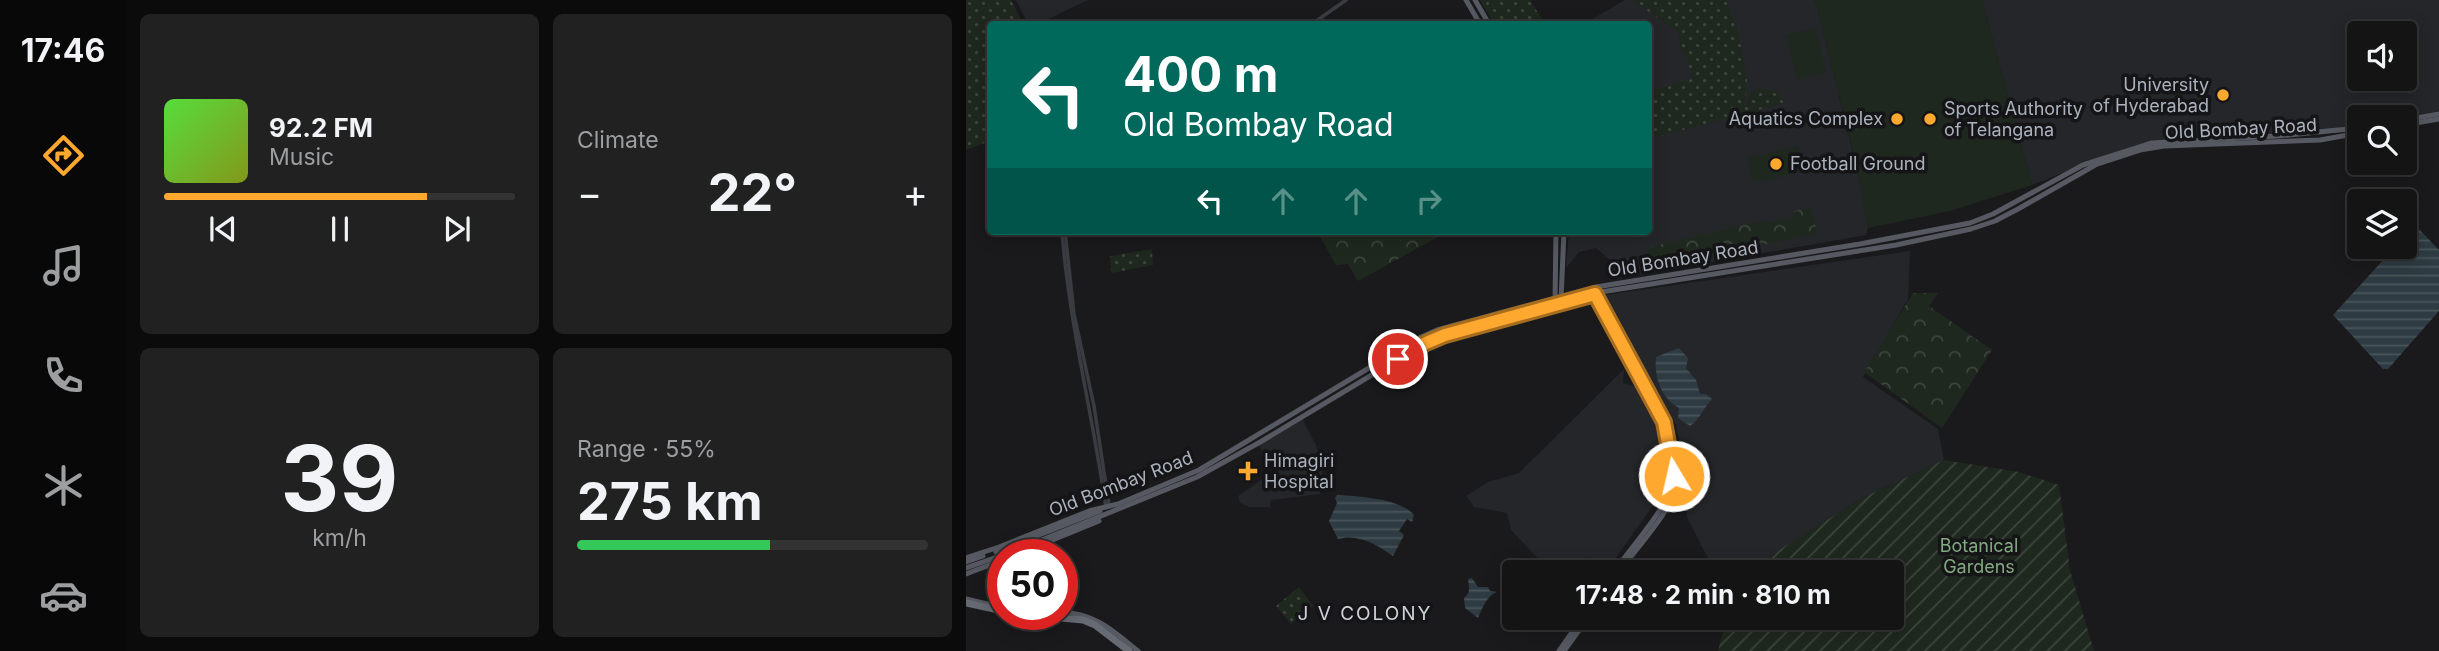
<!DOCTYPE html>
<html lang="en">
<head>
<meta charset="utf-8">
<style>
	body { margin:0; font-family:Inter,sans-serif; background:#212122; color:#f1f3f6; height:100vh; display:flex; flex-direction:column; font-size:26px; white-space:nowrap }
	* { box-sizing:border-box; margin:0 }
	p { font-size:23px; color:#9d9ea0 }
	.icon { flex:none; width:38px; height:38px; fill:none; stroke:currentColor; stroke-width:2; stroke-linecap:round; stroke-linejoin:round }
	.map { position:relative; flex:1; overflow:hidden }
	.drawer { display:flex; flex-direction:column; gap:14px; padding:14px; background:#0b0b0c; width:840px }
	.drawer>* { flex:none }
	.hud { position:absolute; left:21px; top:21px; width:665px; height:214px; border-radius:7px; box-shadow:0 4px 18px #0003,0 0 0 2px #333334; background:#00695c; color:#fff; overflow:hidden }
	.fabs { position:absolute; left:1381px; top:21px; display:grid; gap:14px }
	.fabs a { display:grid; place-items:center; width:70px; height:70px; border-radius:7px; background:#141415; box-shadow:0 4px 18px #0003,0 0 0 2px #333334; font-size:35px }
	.speed { position:absolute; left:21px; top:539px; display:flex; gap:14px; font-size:35px; font-weight:700; text-align:center }
	.speed>* { display:grid; place-content:center; width:91px; height:91px; border-radius:50%; background:#141415; box-shadow:0 4px 18px #0003,0 0 0 2px #333334; line-height:1 }
	.speed .limit { border:10px solid #d22; background:#fff; color:#111 }
	.pin { position:absolute; display:grid; place-items:center; width:60px; height:60px; color:#fff; margin:-30px; border:4px solid #fff; border-radius:50%; box-shadow:0 2px 7px #0007 }
	.me { position:absolute; width:77px; margin:-38px; rotate:351deg; stroke-linejoin:round; filter:drop-shadow(0 0 5px #0008) }
	.turn { display:flex; align-items:center; gap:24px; height:147px; padding:0 21px; font-size:32px }
	.turn .icon { width:91px; height:91px; stroke-width:2.5 }
	.turn b { display:block; font-size:49px; line-height:60px }
	.lanes { display:flex; align-items:center; height:66px; padding:0 21px; background:#0003; justify-content:center; gap:35px; direction:ltr }
	.lanes .off { opacity:.35 }
	.big { font-size:52px; font-weight:700; line-height:1.1 }
	.drawer .tile { flex:1; display:flex; flex-direction:column; justify-content:center; gap:10px; min-width:0; padding:0 24px; border-radius:10px; background:#212122 }
	.drawer .dial { align-items:center; gap:0 }
	.dial b { font-size:91px; line-height:1 }
	.song { display:flex; align-items:center; gap:21px }
	.cover { width:84px; height:84px; border-radius:10px; background:linear-gradient(135deg,hsl(110 70% 55%),hsl(70 70% 35%)) }
	.played { height:7px; border-radius:4px; background:linear-gradient(90deg,#ffa82f 75%,#333334 75%) }
	.keys { display:flex; justify-content:space-around; direction:ltr }
	.heat { display:flex; justify-content:space-between; align-items:center; font-size:38px; direction:ltr }
	.charge { height:10px; border-radius:5px; background:linear-gradient(90deg,#34c759 55%,#333334 0) }
	.drawer .tiles { flex:1; display:grid; gap:14px; grid-template-columns:repeat(2,1fr) }
	.trip { position:absolute; left:536px; top:560px; width:402px; height:70px; border-radius:7px; background:#141415; box-shadow:0 4px 18px #0003,0 0 0 2px #333334; font-weight:700; line-height:70px; text-align:center }
	main { display:flex; flex:1; min-height:0 }
	.tabs { display:flex; flex-direction:column; width:126px; justify-content:space-around; align-items:center; background:#080808; color:#9d9ea0 }
	.tabs .icon { width:49px; height:49px }
	.tabs .current { color:#ffa82f }
	.tabs b { font-size:32px; color:#f1f3f6 }
	.map>svg:first-child { display:block }
</style>
</head>
<body>
<main>
<nav class="tabs">
<b>17:46</b>
<svg class="icon current" aria-label="directions" viewBox="0 0 24 24"><path d="M12 3l9 9-9 9-9-9zM9 14v-3h6M13 9l2 2-2 2"/></svg>
<svg class="icon" aria-label="music" viewBox="0 0 24 24"><path d="M9 18V5l10-2v13"/><circle cx="6" cy="18" r="3"/><circle cx="16" cy="16" r="3"/></svg>
<svg class="icon" aria-label="phone" viewBox="0 0 24 24"><path d="M5 4h4l2 5-3 2q2 4 5 5l2-3 5 2v4C11 20 4 13 5 4z"/></svg>
<svg class="icon" aria-label="climate" viewBox="0 0 24 24"><path d="M12 3v18M4 7l16 10M4 17L20 7"/></svg>
<svg class="icon" aria-label="car" viewBox="0 0 24 24"><path d="M5 17H2v-5l4-1 3-4h7l3 4 3 1v5h-3M9 17h6M6 11h13"/><circle cx="7" cy="17" r="2"/><circle cx="17" cy="17" r="2"/></svg>
</nav>
<section class="drawer">
<div class="tiles">
<div class="tile">
<div class="song"><i class="cover"></i><div><b>92.2 FM</b><p>Music</p></div></div>
<div class="played"></div>
<div class="keys"><svg class="icon" aria-label="previous" viewBox="0 0 24 24"><path d="M18 5L8 12l10 7zM5 5v14"/></svg><svg class="icon" aria-label="pause" viewBox="0 0 24 24"><path d="M8 5v14M16 5v14"/></svg><svg class="icon" aria-label="next" viewBox="0 0 24 24"><path d="M6 5l10 7-10 7zM19 5v14"/></svg></div>
</div>
<div class="tile"><p>Climate</p>
<div class="heat"><a>−</a><b class="big">22°</b><a>+</a></div>
</div>
<div class="tile dial"><b>39</b><p>km/h</p></div>
<div class="tile"><p>Range · 55%</p><b class="big">275 km</b><div class="charge"></div></div>
</div>
</section>
<div class="map">
<svg width="1473" height="651" viewBox="0 0 1473 651">
	<defs>
		<pattern id="grass-dots" width="8" height="8" patternUnits="userSpaceOnUse" patternTransform="scale(1.75)"><rect width="8" height="8" fill="#1f281f"/><path d="M2 2h.1M6 6h.1" fill="none" stroke="#3d453e" stroke-width="1.8" stroke-linecap="round"/></pattern>
		<pattern id="forest-crowns" width="20" height="18" patternUnits="userSpaceOnUse" patternTransform="scale(1.75)"><rect width="20" height="18" fill="#1f281f"/><path d="M2 6a3 3 0 1 1 6 0M12 15a3 3 0 1 1 6 0" fill="none" stroke="#3d453e"/></pattern>
		<pattern id="garden-furrows" width="10" height="10" patternUnits="userSpaceOnUse" patternTransform="scale(1.75)"><rect width="10" height="10" fill="#1f281f"/><path d="M-1 1l2-2M0 10L10 0M9 11l2-2" fill="none" stroke="#3d453e"/></pattern>
		<pattern id="water-rules" width="6" height="5" patternUnits="userSpaceOnUse" patternTransform="scale(1.75)"><rect width="6" height="5" fill="#2e3b42"/><path d="M0 2.5h6" fill="none" stroke="#4a555b"/></pattern>
	</defs>
	<rect width="100%" height="100%" fill="#1a1a1c"/>
	<g fill="#252629" fill-rule="evenodd">
		<polygon points="50,0 122,0 72,24 62,24"/>
		<polygon points="659,0 849,0 899,202 902,228 900,235 649,279 644,260 630,248 613,252 600,268 603,231 682,231 682,24 618,24"/>
		<path d="M1016,0H1473V111L1436,117H1393V124L1361,130L1198,142L1117,165L1066,185ZM1393,33H1438V79H1393Z"/>
		<polygon points="944,251 942,299 897,377 972,429 978,460 898,497 817,548 783,572 749,572 721,517 719,469 710,425 640,295"/>
		<polygon points="669,367 694,431 699,477 690,501 642,569 623,557 611,572 580,572 582,569 545,530 541,513 508,507 500,496 522,482 553,473 658,369 657,383 672,387"/>
		<polygon points="336,418 350,445 357,467 354,494 305,500 304,507 284,507 274,503 272,496 308,471 293,446"/>
	</g>
	<g fill="url(#grass-dots)">
		<polygon points="0,0 45,0 57,24 24,24 24,141 0,150"/>
		<polygon points="514,0 564,0 577,21 572,24 528,24"/>
		<polygon points="666,0 761,0 772,30 781,79 778,109 785,92 795,88 812,92 818,103 683,139 683,91 726,79 721,56 715,51 712,32"/>
		<polygon points="186,249 187,265 145,273 144,256"/>
		<polygon points="333,587 347,606 325,624 310,606"/>
	</g>
	<g fill="url(#forest-crowns)">
		<polygon points="845,208 852,234 684,267 681,252 684,247 797,220 799,223 828,217 828,211"/>
		<polygon points="351,231 483,231 392,281 382,264 370,265"/>
		<polygon points="947,293 972,293 963,306 1026,350 976,428 898,372"/>
	</g>
	<polygon fill="url(#garden-furrows)" points="978,460 1053,472 1093,485 1104,570 1128,651 752,651 760,618 926,618 926,572 783,572 816,548 898,497"/>
	<g fill="#1f281f">
		<polygon points="849,0 1016,0 1066,185 984,211 902,228 888,156"/>
		<polygon points="849,28 860,72 831,79 820,35"/>
		<polygon points="832,146 838,171 787,183 781,158"/>
	</g>
	<g fill="url(#water-rules)">
		<polygon points="1449,225 1473,250 1473,311 1422,369 1417,369 1367,315 1429,247 1438,247 1439,237"/>
		<path d="M713,348L722,358L720,368L730,380L734,394H740L746,399C738,407 734,419 724,426L712,418L713,408C695,398 688,377 690,357Z"/>
		<path d="M371,495C392,496 435,499 448,515L446,522L441,519L433,531L438,535L427,556C412,545 392,533 372,539L363,521L371,503L369,498Z"/>
		<path d="M506,578L512,587H522L524,591L531,592C521,596 516,608 512,618L499,608L498,598C505,593 503,587 502,579Z"/>
	</g>
	<g fill="none" stroke-linecap="round" stroke-linejoin="round">
		<g stroke="#3a3c42" stroke-width="3.5">
			<polyline points="346,24 380,0"/>
			<path d="M96,231C103,324 127,415 140,508"/>
			<polyline points="99,231 108,314 128,406 143,505"/>
		</g>
		<g stroke="#565961" stroke-width="5">
			<polyline points="500,0 514,24"/>
			<polyline points="509,0 523,24"/>
			<polyline points="1438,120 1473,114"/>
			<polyline points="1438,125 1473,119"/>
			<path d="M635,292C661,346 700,397 711,457C712,463 714,471 713,478C705,514 674,543 653,572"/>
			<path d="M629,294C655,343 722,437 703,492C695,515 663,550 648,572"/>
			<polyline points="595,300 598,231"/>
			<polyline points="589,301 590,231"/>
			<polyline points="30,552 134,511"/>
			<polyline points="39,555 231,477 296,441 454,346 479,335 635,292 930,245 1005,229 1029,221 1052,209 1131,164 1174,150 1198,146 1354,140 1393,133"/>
			<polyline points="50,555 133,521"/>
			<polyline points="0,558 33,547 123,511 152,504 233,470 453,338 471,330 630,287 894,244 1004,223 1027,214 1117,165 1186,143 1311,136 1393,128"/>
			<polyline points="0,562 17,556"/>
			<polyline points="0,568 37,555"/>
			<polyline points="0,574 37,560"/>
			<polyline points="0,599 34,607"/>
			<path d="M96,612C130,614 147,631 172,651"/>
			<polyline points="41,614 53,617"/>
			<polyline points="593,651 616,618"/>
			<polyline points="598,651 622,618"/>
		</g>
		<g stroke="#666a73" stroke-width="7">
			<polyline points="0,603 37,611"/>
			<polyline points="50,614 117,620 129,625 163,651"/>
		</g>
	</g>
	<g fill="none" stroke-linecap="round" stroke-linejoin="round">
		<defs>
			<polyline id="route" points="432,359 460,343 479,335 629,294 698,422 708,476"/>
		</defs>
		<use href="#route" stroke="#a66d1f" stroke-width="18"/>
		<use href="#route" stroke="#ffa82f" stroke-width="12"/>
	</g>
	<g fill="#ffa82f" stroke="#151517" stroke-width="2.5">
		<circle cx="1257" cy="95" r="7"/>
		<circle cx="931" cy="119" r="7"/>
		<circle cx="964" cy="119" r="7"/>
		<circle cx="810" cy="164" r="7"/>
		<path d="M278.5 460.5h7v7h7v7h-7v7h-7v-7h-7v-7h7z"/>
	</g>
	<g text-anchor="middle" stroke-width="7" stroke-linejoin="round" paint-order="stroke">
		<g font-size="18" fill="#abb2bd" stroke="#151517" text-anchor="start">
			<text x="1243" y="91" text-anchor="end">University<tspan x="1243" dy="21">of Hyderabad</tspan></text>
			<text x="978" y="115">Sports Authority<tspan x="978" dy="21">of Telangana</tspan></text>
			<text x="917" y="125" text-anchor="end">Aquatics Complex</text>
			<text x="824" y="170">Football Ground</text>
			<text x="298" y="467">Himagiri<tspan x="298" dy="21">Hospital</tspan></text>
		</g>
		<g font-size="18" fill="#abb2bd" stroke="#151517">
			<text transform="translate(1275 129) rotate(-3)" y="6">Old Bombay Road</text>
			<text transform="translate(717 259) rotate(-9)" y="6">Old Bombay Road</text>
			<text transform="translate(155 484) rotate(-21)" y="6">Old Bombay Road</text>
		</g>
		<g font-size="18" fill="#82a981" stroke="#151517">
			<text x="1013" y="552">Botanical<tspan x="1013" dy="21">Gardens</tspan></text>
		</g>
		<g font-size="19" letter-spacing="2" fill="#cdd1d8" stroke="#151517">
			<text x="399" y="620">J V COLONY</text>
		</g>
	</g>
</svg>
<div class="fabs">
<a><svg class="icon" aria-label="sound" viewBox="0 0 24 24"><path d="M4 9h4l5-4v14l-5-4H4zM17 9q2 3 0 6"/></svg></a>
<a><svg class="icon" aria-label="search" viewBox="0 0 24 24"><circle cx="10" cy="10" r="6"/><path d="M15 15l6 6"/></svg></a>
<a><svg class="icon" aria-label="layers" viewBox="0 0 24 24"><path d="M12 4l9 5-9 5-9-5zM3 14l9 5 9-5"/></svg></a>
</div>
<div class="speed"><div class="limit">50</div></div>
<div class="pin" style="left:432px;top:359px;background:#d93025"><svg class="icon" aria-label="arrive" viewBox="0 0 24 24"><path d="M6 21V4h12l-3 4 3 4H6"/></svg></div>
<svg class="me" style="left:708px;top:476px" viewBox="-20 -20 40 40"><circle r="17" fill="#ffa82f" stroke="#fff" stroke-width="3"/><path d="M0-11L8 9 0 5-8 9z" fill="#fff"/></svg>
<div class="trip">17:48 · 2 min · 810 m</div>
<div class="hud">
<div class="turn"><svg class="icon" aria-label="left" viewBox="0 0 24 24"><path d="M17 20v-9H6M10 6l-5 5 5 5"/></svg><div><b>400 m</b>Old Bombay Road</div></div>
<div class="lanes"><svg class="icon" aria-label="left" viewBox="0 0 24 24"><path d="M17 20v-9H6M10 6l-5 5 5 5"/></svg><svg class="icon off" aria-label="ahead" viewBox="0 0 24 24"><path d="M12 20V5M6 11l6-6 6 6"/></svg><svg class="icon off" aria-label="ahead" viewBox="0 0 24 24"><path d="M12 20V5M6 11l6-6 6 6"/></svg><svg class="icon off" aria-label="right" viewBox="0 0 24 24"><path d="M7 20v-9h11M14 6l5 5-5 5"/></svg></div>
</div>
</div>
</main>
</body>
</html>
